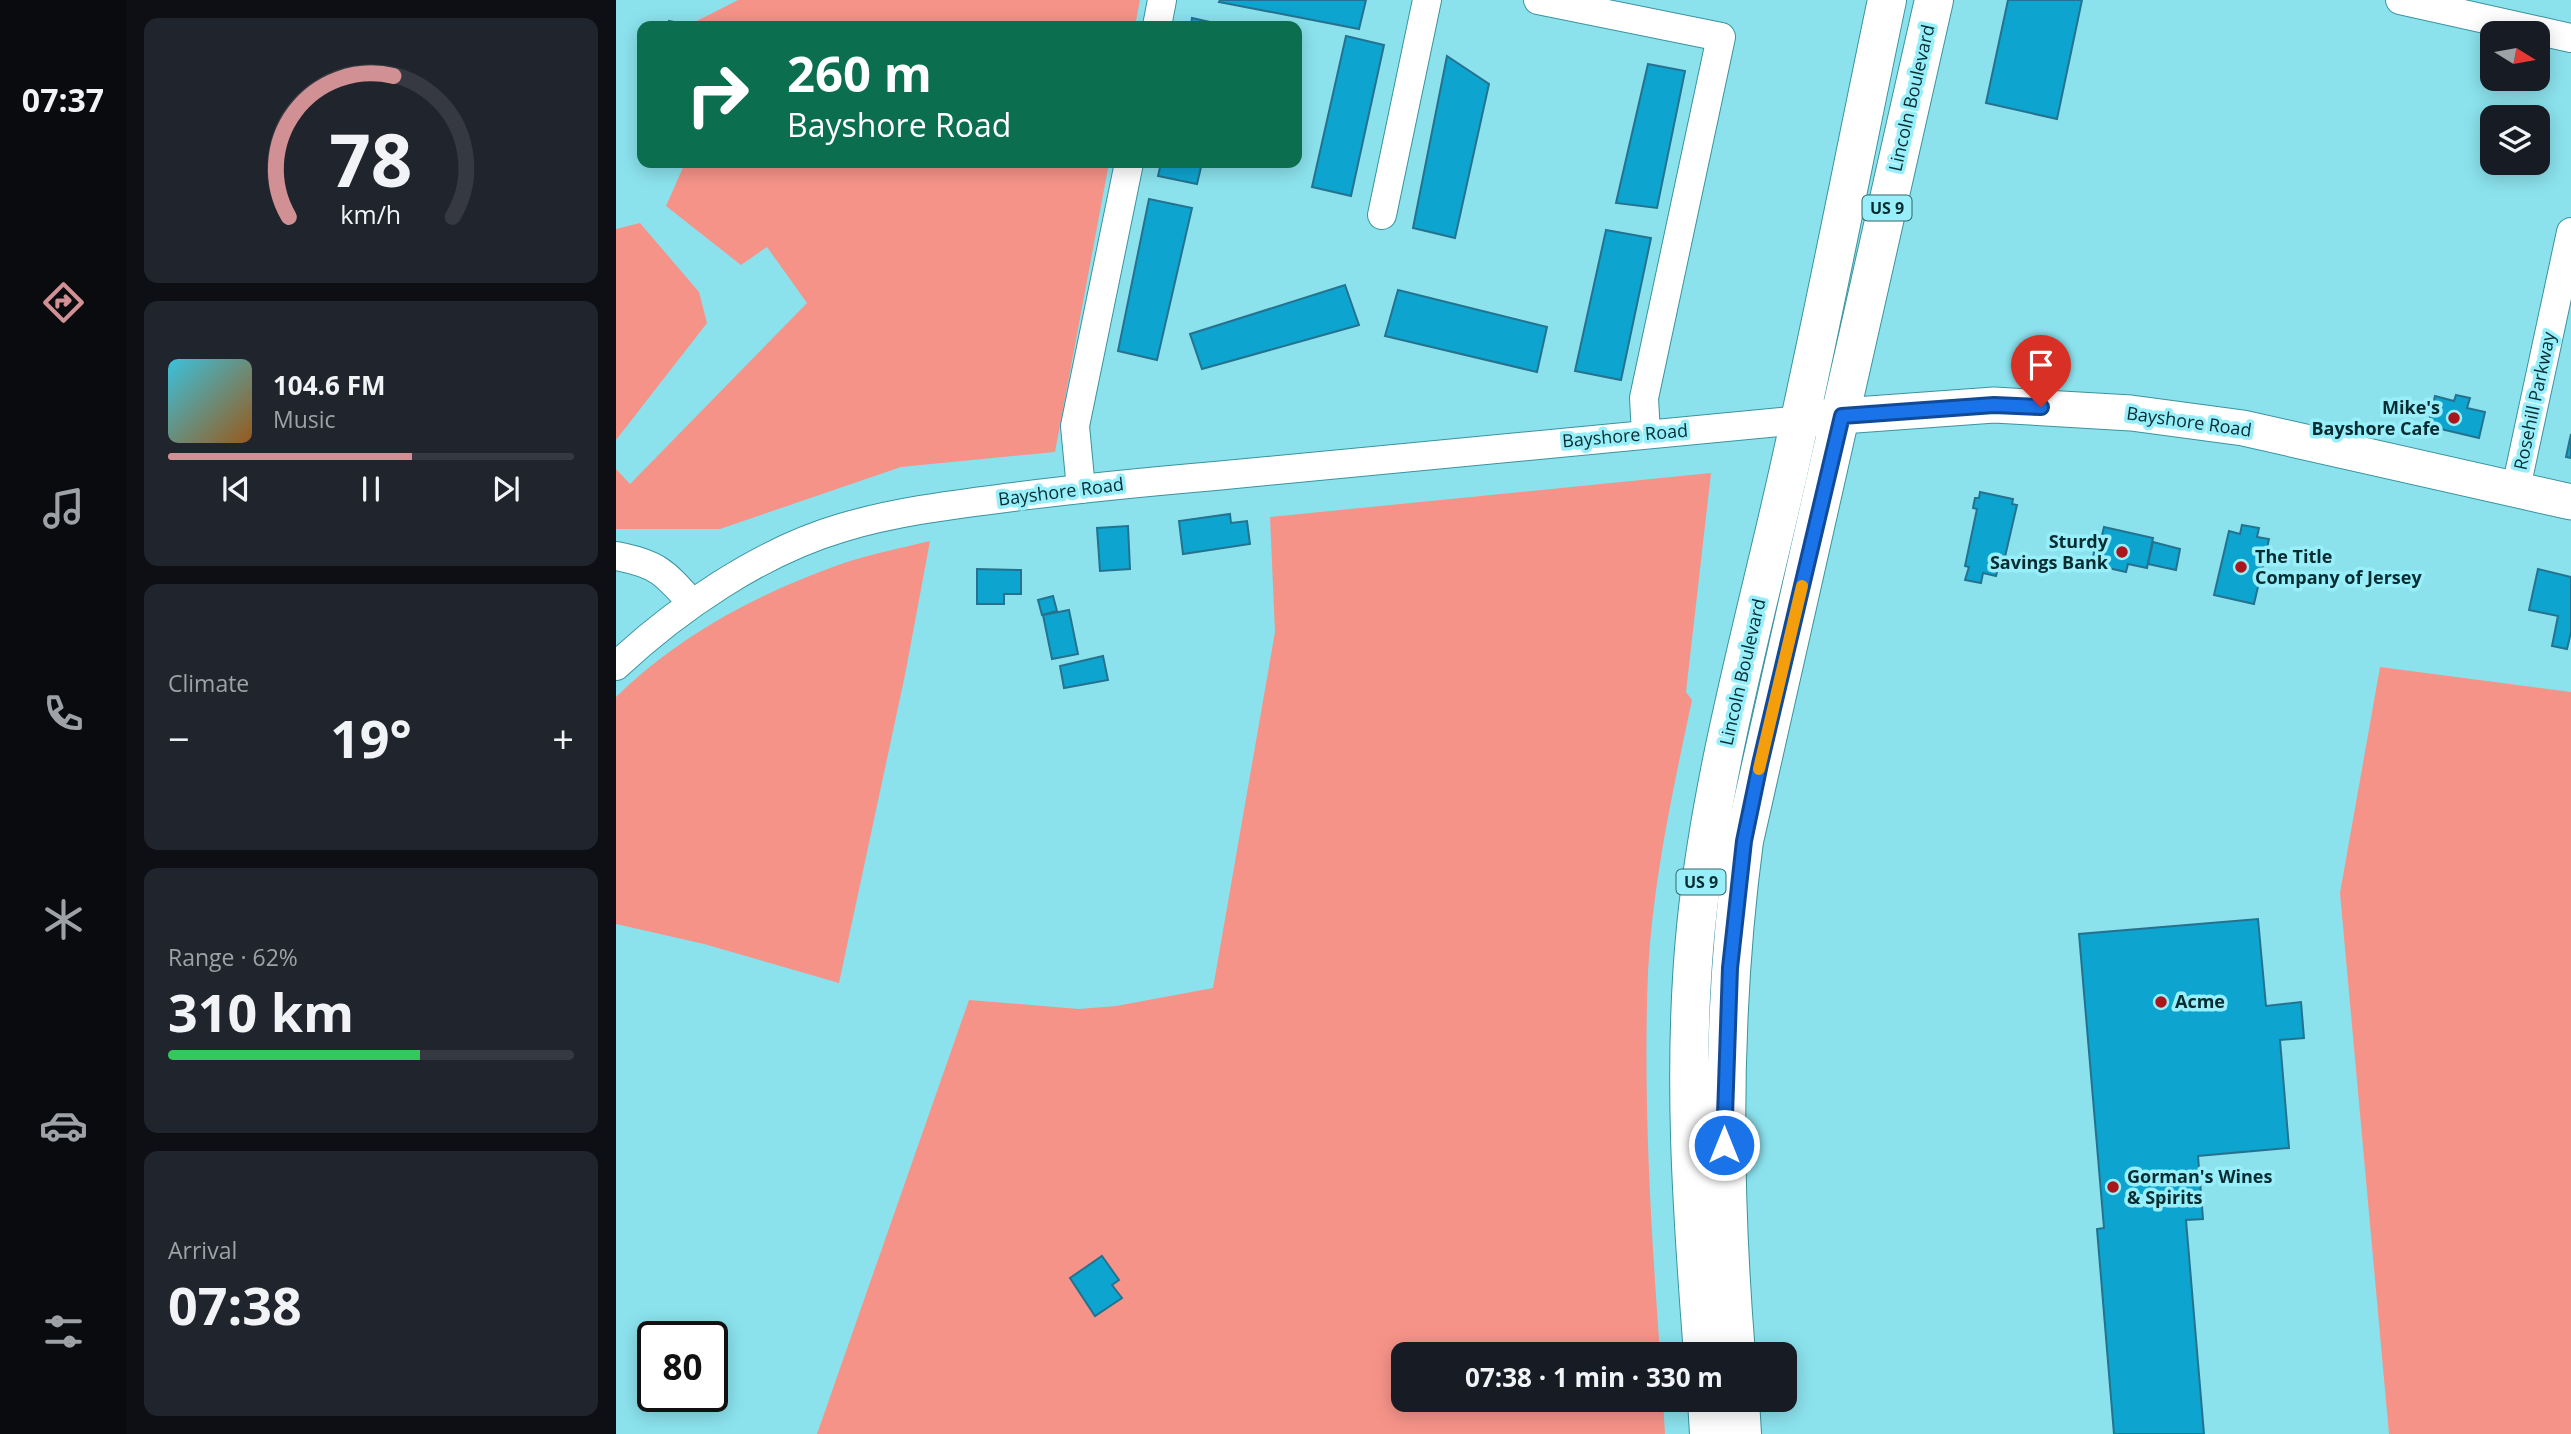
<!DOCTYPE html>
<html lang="en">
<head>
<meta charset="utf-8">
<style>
	body { margin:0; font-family:"Open Sans",sans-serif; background:#20242c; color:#f1f3f6; height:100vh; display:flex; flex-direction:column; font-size:26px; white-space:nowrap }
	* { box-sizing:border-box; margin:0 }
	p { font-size:23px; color:#9ea1a6 }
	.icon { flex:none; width:38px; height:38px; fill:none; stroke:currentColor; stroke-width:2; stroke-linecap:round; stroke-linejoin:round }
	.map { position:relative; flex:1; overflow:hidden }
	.side { display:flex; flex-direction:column; gap:18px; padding:18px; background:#0d0f14; width:490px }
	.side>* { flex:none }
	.top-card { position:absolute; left:21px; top:21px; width:665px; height:147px; border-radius:14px; box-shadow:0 4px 18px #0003; background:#0b6e4f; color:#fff; overflow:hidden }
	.needle { width:46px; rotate:101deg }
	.buttons { position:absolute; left:1864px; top:21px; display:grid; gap:14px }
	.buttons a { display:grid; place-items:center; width:70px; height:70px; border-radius:14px; background:#171b24; box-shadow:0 4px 18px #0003; font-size:35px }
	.speed { position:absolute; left:21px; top:1321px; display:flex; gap:14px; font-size:35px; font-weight:700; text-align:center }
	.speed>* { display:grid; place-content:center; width:91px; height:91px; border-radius:50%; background:#171b24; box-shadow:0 4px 18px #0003; line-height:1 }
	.speed .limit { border:4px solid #111; border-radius:10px; background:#fff; color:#111 }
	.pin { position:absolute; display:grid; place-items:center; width:60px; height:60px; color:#fff; margin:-72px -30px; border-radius:50% 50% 50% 0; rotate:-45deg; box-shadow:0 0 7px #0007 }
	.pin .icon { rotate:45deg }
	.me { position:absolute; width:77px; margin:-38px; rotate:0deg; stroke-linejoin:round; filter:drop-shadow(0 0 5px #0008) }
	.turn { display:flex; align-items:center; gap:24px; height:147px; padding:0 35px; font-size:32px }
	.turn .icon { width:91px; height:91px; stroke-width:2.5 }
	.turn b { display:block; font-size:49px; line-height:60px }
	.big { font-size:52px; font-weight:700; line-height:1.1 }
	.side .card { flex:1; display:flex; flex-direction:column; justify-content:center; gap:10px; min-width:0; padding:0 24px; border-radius:14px; background:#20242c }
	.side .dial { align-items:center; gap:0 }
	.dial svg { height:182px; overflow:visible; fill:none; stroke:#363941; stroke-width:7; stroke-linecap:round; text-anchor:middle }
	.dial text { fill:#f1f3f6; stroke:none }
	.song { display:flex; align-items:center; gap:21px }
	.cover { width:84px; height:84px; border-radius:10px; background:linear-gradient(135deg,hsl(190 70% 55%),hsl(30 70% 35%)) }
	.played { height:7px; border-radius:4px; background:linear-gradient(90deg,#d19093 60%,#363941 60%) }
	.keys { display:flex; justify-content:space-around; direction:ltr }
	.heat { display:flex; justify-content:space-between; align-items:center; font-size:38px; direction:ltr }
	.charge { height:10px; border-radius:5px; background:linear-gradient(90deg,#34c759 62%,#363941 0) }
	.trip { position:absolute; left:775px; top:1342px; width:406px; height:70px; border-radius:14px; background:#171b24; box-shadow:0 4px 18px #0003; font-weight:700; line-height:70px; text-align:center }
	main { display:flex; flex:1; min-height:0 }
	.tabs { display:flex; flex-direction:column; width:126px; justify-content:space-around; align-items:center; background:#090b0e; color:#9ea1a6 }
	.tabs .icon { width:49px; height:49px }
	.tabs .selected { color:#d19093 }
	.tabs b { font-size:32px; color:#f1f3f6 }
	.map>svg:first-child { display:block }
</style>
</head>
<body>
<main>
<nav class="tabs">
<b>07:37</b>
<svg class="icon selected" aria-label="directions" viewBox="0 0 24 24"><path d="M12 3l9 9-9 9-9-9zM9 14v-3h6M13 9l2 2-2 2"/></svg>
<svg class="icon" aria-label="music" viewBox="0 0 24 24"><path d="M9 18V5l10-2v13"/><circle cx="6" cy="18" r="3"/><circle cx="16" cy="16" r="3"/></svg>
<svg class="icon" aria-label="phone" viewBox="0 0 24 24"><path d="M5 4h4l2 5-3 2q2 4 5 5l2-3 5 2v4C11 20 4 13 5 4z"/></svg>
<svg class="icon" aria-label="climate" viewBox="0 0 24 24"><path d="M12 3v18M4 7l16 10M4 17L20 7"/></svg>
<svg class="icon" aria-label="car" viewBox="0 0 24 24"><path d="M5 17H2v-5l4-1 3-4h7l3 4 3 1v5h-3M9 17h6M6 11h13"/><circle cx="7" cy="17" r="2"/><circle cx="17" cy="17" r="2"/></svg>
<svg class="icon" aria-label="filters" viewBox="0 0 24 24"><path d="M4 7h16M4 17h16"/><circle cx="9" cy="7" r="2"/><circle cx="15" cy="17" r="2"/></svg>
</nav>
<section class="side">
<div class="card dial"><svg viewBox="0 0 100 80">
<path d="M14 69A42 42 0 1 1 86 69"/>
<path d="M14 69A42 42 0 0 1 60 7" stroke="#d19093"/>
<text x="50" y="56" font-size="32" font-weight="700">78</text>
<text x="50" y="72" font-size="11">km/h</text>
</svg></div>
<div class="card">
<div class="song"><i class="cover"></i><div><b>104.6 FM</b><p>Music</p></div></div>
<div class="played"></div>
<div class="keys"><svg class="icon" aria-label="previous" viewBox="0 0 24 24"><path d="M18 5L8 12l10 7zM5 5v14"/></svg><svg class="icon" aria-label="pause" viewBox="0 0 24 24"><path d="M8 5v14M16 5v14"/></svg><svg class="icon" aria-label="next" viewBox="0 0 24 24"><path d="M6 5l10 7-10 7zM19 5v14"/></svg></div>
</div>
<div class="card"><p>Climate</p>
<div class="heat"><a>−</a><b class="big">19°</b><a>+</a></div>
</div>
<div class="card"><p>Range · 62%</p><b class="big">310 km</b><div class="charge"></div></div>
<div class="card"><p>Arrival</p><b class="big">07:38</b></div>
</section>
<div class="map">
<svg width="1955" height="1434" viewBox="0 0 1955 1434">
	<rect width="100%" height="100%" fill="#8be2ed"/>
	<g fill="#f69389">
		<polygon points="122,0 524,0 519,26 71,26"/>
		<polygon points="69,163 493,163 439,452 285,467 104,529 0,529 0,469 14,484 191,303 151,247 125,265 50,206"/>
		<polygon points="24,223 83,292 91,323 0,440 0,229"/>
		<path d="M1095,473L1070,692L1076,700C1057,790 1037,880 1032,972C1027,1100 1035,1227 1044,1354H788V1400H1047L1049,1434H201L353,1000L463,1009L500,1006L597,988L659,632L654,517Z"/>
		<path d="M314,541L289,675L223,983L88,944L0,924V697C65,634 141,594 225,564C254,554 285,548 314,541Z"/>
		<polygon points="1764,667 1955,692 1955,1434 1773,1434 1724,893"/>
	</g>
	<g fill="#0ea4d0" stroke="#25728e" stroke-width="2">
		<polygon points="604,0 750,0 743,29 603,2"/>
		<polygon points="1392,0 1466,0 1441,119 1370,103"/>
		<polygon points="576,18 612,26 575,26"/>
		<polygon points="53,21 73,25 73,26 52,26"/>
		<polygon points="730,36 768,45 735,196 696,187"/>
		<polygon points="831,56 873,84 839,238 797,228"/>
		<polygon points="1032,64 1069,71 1041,208 1000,203"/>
		<polygon points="545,163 586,163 581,184 542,176"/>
		<polygon points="533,199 576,208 541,360 502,351"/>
		<polygon points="990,230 1035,238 1005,380 959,371"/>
		<polygon points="729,285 743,325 586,369 574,334"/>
		<polygon points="782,290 931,327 921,372 769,336"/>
		<polygon points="1840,395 1854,398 1851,408 1869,412 1863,438 1812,426 1819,396 1838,401"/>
		<polygon points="1955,434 1955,458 1950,457"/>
		<polygon points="1364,492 1397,499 1396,504 1401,505 1388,561 1384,560 1380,576 1367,573 1365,583 1349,580 1353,567 1349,566 1361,509 1357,508 1359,498 1363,498"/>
		<polygon points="614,514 615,523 631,521 634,544 567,554 563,521"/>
		<polygon points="1626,525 1643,528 1641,537 1653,539 1638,604 1598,595 1613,531 1624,534"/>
		<polygon points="512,526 514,569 484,571 481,528"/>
		<polygon points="1488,527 1537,538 1531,568 1512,564 1510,572 1479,565 1481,557 1477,557 1479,547 1483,548"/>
		<polygon points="1537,542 1564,549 1560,570 1532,564"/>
		<polygon points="361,569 405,570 405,594 388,594 388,604 361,604"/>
		<polygon points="1922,569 1955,577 1955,632 1951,649 1936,646 1942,616 1913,610"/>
		<polygon points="437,596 441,611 426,615 422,600"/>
		<polygon points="453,610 462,654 436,659 427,615"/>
		<polygon points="487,656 492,680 448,688 444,666"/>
		<polygon points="1642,919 1650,1006 1685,1002 1688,1038 1664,1040 1673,1148 1582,1156 1587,1219 1570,1220 1588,1434 1498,1434 1481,1229 1488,1228 1463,934"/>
		<polygon points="486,1256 503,1280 496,1285 506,1298 479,1316 454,1278"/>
	</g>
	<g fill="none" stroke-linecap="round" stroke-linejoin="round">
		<defs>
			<g id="minor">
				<polyline points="922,0 1105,37 1028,398 1030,434"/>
				<polyline points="1784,0 1955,38"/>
				<polyline points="541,26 546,0"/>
				<polyline points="766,215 811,0"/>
				<polyline points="1900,488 1955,232"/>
				<polyline points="465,489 459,426 513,163"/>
				<path d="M0,556C42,564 48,572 76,603"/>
				<path d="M0,666C61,609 144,552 225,528C278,512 334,505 389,498C459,489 529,482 599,476C794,457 989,437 1185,420"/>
			</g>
			<polyline id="major" points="1198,418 1378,405 1515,413 1627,428 1955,502"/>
			<g id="highway">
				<path d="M1087,1354C1076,1212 1066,1069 1080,927C1095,778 1136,632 1169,487C1206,325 1237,162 1271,0"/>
				<path d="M1120,1354C1106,1182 1105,1012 1128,841L1318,0"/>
				<polyline points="1091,1400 1093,1434"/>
				<polyline points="1124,1400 1126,1434"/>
			</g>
		</defs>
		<use href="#minor" stroke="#3a939e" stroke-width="30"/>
		<use href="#major" stroke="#3a939e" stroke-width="37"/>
		<use href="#highway" stroke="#3a939e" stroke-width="40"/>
		<use href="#minor" stroke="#fff" stroke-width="28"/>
		<use href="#major" stroke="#fff" stroke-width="35"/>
		<use href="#highway" stroke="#fff" stroke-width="38"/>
	</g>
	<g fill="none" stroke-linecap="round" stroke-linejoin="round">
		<defs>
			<polyline id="route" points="1108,1145 1114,968 1128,841 1144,764 1226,416 1378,405 1425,407"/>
		</defs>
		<use href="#route" stroke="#114b97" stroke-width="18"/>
		<use href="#route" stroke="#1a73e8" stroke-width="12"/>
		<polyline stroke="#f59e0b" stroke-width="12" points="1143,769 1186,586"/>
	</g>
	<g fill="#aa161b" stroke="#98effa" stroke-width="2.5">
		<circle cx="1838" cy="418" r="7"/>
		<circle cx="1506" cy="552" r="7"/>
		<circle cx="1625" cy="567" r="7"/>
		<circle cx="1545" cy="1002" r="7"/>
		<circle cx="1497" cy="1187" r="7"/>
	</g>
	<g text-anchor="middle" stroke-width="7" stroke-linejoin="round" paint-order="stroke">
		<g fill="#98effa" stroke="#31666d" stroke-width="2">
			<rect x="1246.5" y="195.5" width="49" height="25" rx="5"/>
			<rect x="1060.5" y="869.5" width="49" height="25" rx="5"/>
		</g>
		<g font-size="16" font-weight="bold" fill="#052c31">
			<text x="1271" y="214">US 9</text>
			<text x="1085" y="888">US 9</text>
		</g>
		<g font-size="18" fill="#052c31" stroke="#98effa">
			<text transform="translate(1296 98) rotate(-77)" y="6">Lincoln Boulevard</text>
			<text transform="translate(1919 401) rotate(-78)" y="6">Rosehill Parkway</text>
			<text transform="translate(1573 422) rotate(8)" y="6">Bayshore Road</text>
			<text transform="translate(1009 436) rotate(-5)" y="6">Bayshore Road</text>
			<text transform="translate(445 492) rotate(-7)" y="6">Bayshore Road</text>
			<text transform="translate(1127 672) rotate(-77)" y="6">Lincoln Boulevard</text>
		</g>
		<g font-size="18" font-weight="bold" fill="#052c31" stroke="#98effa" text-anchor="start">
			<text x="1824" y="414" text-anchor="end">Mike's<tspan x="1824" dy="21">Bayshore Cafe</tspan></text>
			<text x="1492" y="548" text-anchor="end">Sturdy<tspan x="1492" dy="21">Savings Bank</tspan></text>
			<text x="1639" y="563">The Title<tspan x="1639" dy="21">Company of Jersey</tspan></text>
			<text x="1559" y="1008">Acme</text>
			<text x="1511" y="1183">Gorman's Wines<tspan x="1511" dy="21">&amp; Spirits</tspan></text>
		</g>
	</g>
</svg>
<div class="buttons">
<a><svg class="needle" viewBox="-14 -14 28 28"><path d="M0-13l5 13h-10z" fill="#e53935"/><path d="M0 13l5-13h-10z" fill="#9ea1a6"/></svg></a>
<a><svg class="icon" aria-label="layers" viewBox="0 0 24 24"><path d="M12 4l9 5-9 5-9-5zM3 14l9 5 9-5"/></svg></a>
</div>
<div class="speed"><div class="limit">80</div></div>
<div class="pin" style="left:1425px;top:407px;background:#d93025"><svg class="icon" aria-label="arrive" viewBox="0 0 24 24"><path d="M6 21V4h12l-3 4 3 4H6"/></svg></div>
<svg class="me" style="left:1108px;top:1145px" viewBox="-20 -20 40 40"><circle r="17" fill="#1a73e8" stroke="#fff" stroke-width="3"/><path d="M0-11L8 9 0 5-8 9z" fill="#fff"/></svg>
<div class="trip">07:38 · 1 min · 330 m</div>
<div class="top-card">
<div class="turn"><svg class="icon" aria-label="right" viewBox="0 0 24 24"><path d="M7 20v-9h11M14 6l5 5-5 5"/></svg><div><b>260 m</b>Bayshore Road</div></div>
</div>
</div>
</main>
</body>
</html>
